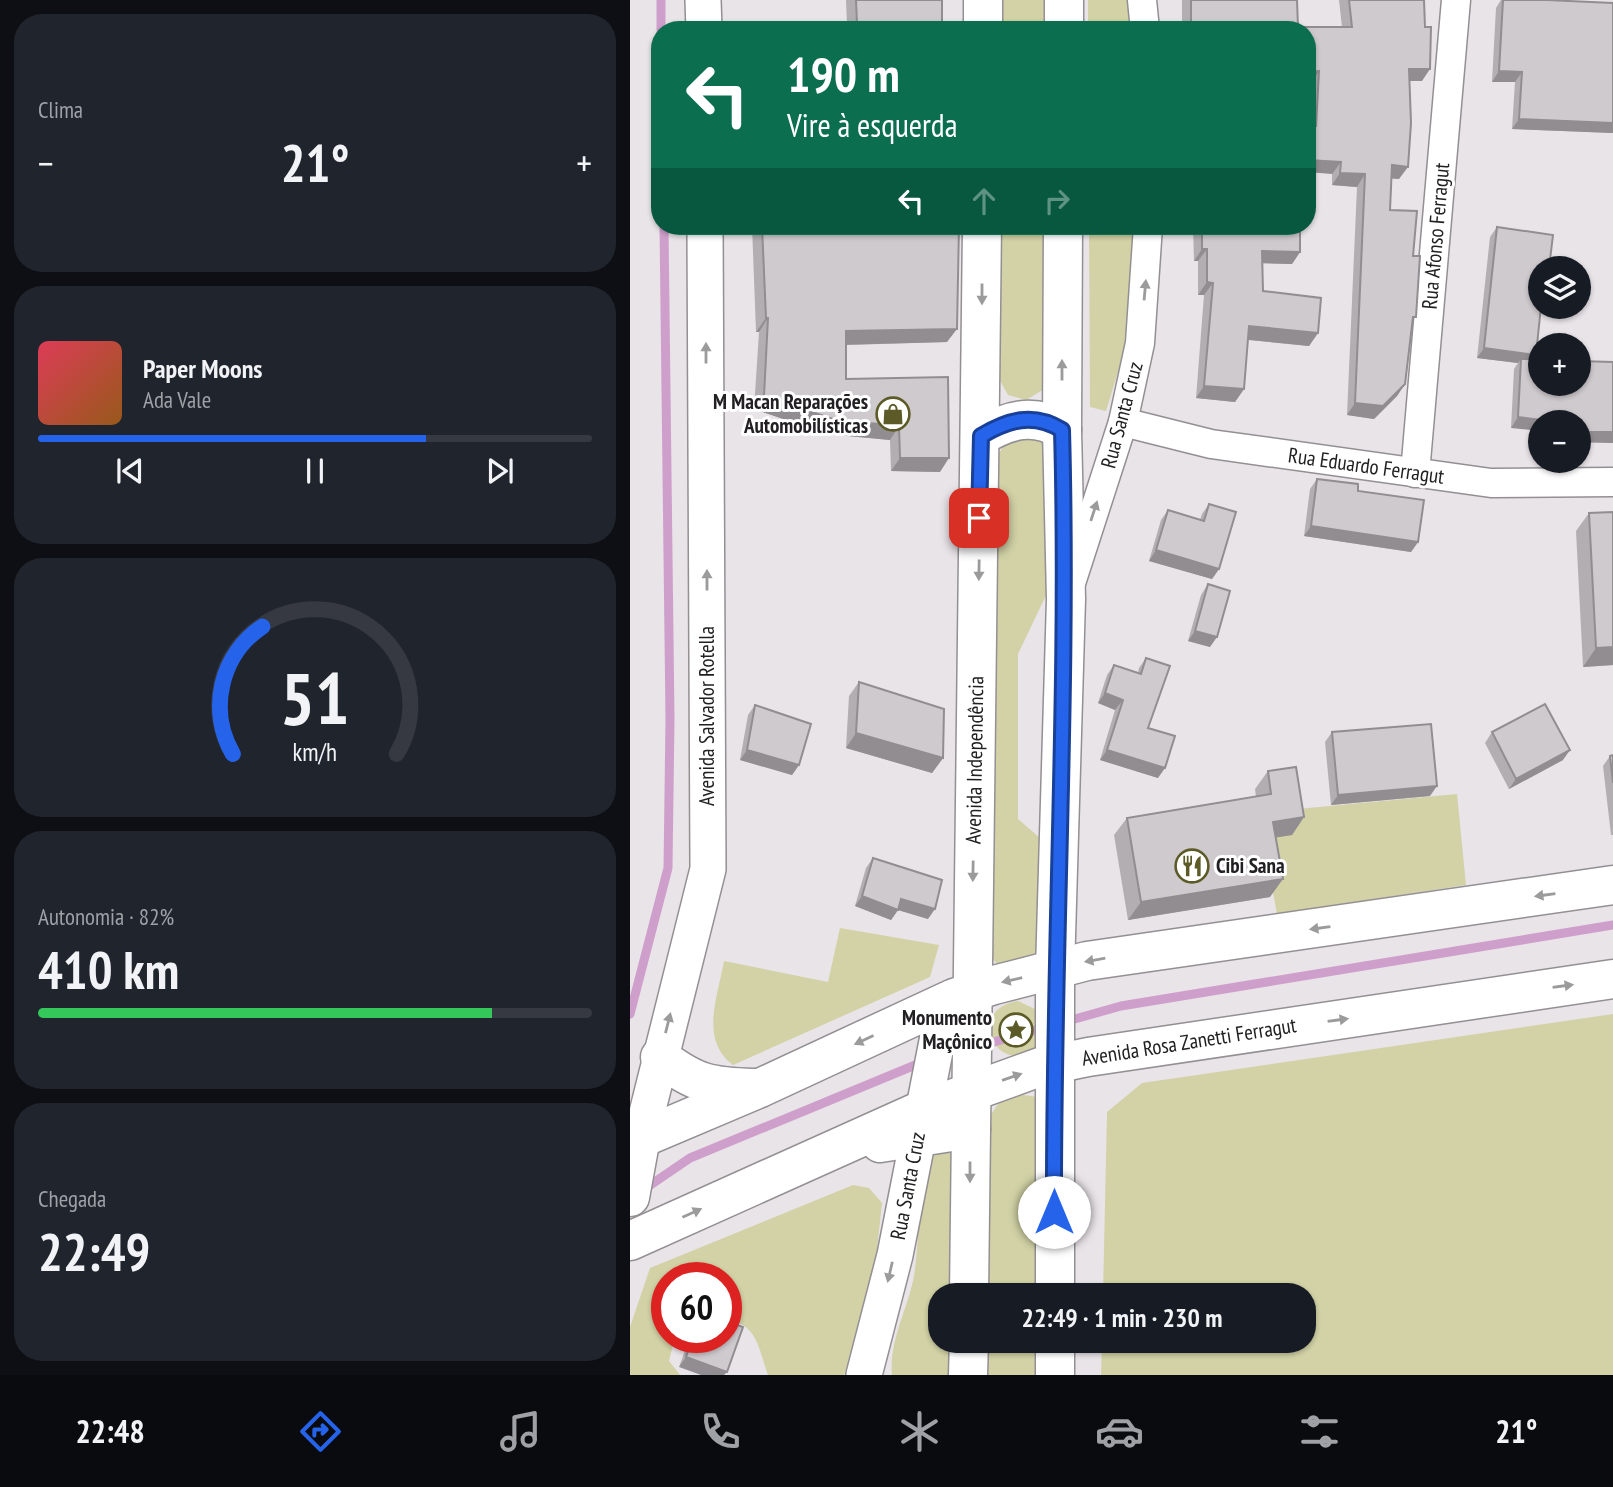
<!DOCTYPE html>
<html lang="pt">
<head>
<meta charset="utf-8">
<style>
	body { margin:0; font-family:"PT Sans Narrow",sans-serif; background:#20242c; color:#f1f3f6; height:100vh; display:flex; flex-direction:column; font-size:26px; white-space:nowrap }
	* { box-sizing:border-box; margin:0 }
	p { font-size:23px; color:#9ea1a6 }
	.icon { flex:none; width:38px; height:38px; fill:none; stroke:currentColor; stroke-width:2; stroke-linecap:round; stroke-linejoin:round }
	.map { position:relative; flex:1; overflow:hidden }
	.sheet { display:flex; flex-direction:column; gap:14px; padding:14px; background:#0d0f14; width:630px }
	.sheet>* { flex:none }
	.guide { position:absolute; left:21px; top:21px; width:665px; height:214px; border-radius:28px; box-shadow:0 2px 5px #0004; background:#0b6e4f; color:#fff; overflow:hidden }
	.tools { position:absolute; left:898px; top:256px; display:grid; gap:14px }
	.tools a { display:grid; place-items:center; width:63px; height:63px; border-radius:50%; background:#171b24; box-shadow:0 2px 5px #0004; font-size:35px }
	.speed { position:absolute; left:21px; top:1262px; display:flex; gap:14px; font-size:35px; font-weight:700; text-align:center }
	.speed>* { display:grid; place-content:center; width:91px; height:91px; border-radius:50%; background:#171b24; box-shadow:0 2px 5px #0004; line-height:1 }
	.speed .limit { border:10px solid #d22; background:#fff; color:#111 }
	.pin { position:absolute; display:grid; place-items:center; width:60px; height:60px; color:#fff; margin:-30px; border-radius:14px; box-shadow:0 4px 10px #0006 }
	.me { position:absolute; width:77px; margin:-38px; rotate:0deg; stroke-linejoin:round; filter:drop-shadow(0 0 5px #0008) }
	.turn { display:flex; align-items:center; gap:24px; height:147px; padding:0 21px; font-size:32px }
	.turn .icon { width:91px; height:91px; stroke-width:2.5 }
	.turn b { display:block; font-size:49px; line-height:60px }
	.lanes { display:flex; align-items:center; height:66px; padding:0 21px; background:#0003; justify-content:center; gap:35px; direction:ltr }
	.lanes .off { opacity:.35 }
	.big { font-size:52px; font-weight:800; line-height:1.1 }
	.sheet .widget { flex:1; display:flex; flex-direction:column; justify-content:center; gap:10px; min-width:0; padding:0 24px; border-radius:28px; background:#20242c }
	.sheet .dial { align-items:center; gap:0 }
	.dial svg { height:182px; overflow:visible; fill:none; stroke:#363941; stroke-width:7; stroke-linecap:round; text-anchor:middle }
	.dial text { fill:#f1f3f6; stroke:none }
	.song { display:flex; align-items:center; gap:21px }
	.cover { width:84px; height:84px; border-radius:10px; background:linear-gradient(135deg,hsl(350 70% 55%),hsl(30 70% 35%)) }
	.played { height:7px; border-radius:4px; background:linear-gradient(90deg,#2563eb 70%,#363941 70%) }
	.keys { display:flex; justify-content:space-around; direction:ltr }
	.heat { display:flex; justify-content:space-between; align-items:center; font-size:38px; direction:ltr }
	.charge { height:10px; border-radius:5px; background:linear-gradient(90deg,#34c759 82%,#363941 0) }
	.trip { position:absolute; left:298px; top:1283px; width:388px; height:70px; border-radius:28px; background:#171b24; box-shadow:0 2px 5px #0004; font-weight:800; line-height:70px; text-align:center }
	.menu { display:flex; height:112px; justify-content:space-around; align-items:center; background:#090b0e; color:#9ea1a6 }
	.menu .icon { width:49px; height:49px }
	.menu .selected { color:#2563eb }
	.menu b { font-size:32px; color:#f1f3f6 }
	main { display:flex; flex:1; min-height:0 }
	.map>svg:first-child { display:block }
</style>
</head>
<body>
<main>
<section class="sheet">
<div class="widget"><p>Clima</p>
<div class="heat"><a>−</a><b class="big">21°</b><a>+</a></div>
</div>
<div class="widget">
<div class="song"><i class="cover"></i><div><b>Paper Moons</b><p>Ada Vale</p></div></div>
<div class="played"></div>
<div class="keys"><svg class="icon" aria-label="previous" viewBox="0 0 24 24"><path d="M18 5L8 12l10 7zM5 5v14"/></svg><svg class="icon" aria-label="pause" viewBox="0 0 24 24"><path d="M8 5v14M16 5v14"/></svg><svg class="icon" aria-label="next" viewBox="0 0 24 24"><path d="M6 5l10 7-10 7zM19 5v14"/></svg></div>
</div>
<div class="widget dial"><svg viewBox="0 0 100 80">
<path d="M14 69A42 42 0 1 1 86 69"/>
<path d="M14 69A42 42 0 0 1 27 13" stroke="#2563eb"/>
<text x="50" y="56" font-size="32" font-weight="700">51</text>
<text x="50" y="72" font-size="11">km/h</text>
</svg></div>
<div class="widget"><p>Autonomia · 82%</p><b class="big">410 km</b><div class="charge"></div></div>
<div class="widget"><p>Chegada</p><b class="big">22:49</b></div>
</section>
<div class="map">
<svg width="983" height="1375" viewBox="0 0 983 1375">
	<rect width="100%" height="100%" fill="#e9e4e8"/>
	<g fill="#d2d2a6">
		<rect x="368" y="0" width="54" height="30"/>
		<polygon points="458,0 500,0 505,30 458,30"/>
		<polygon points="368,226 422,226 416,388 396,400 378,395 368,377"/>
		<polygon points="459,226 505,226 502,326 476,411 460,407"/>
		<polygon points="385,435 413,440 419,450 420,587 388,654 388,819 417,844 416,952 369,966 360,956 368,455 377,440"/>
		<polygon points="827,794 836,885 647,914 633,839 657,810"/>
		<path d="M210,928L309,945L300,977L103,1065C69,1040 88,996 94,961L198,982Z"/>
		<path d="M388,1001L407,1010V1047C367,1080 334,1009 388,1001Z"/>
		<polygon points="983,1014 983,1375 471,1375 472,1341 674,1340 674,1295 473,1295 477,1112 512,1083"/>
		<polygon points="393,1095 409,1097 414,1295 357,1295 358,1119 370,1101"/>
		<path d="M309,1144L323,1150L332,1295H310V1340L333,1341V1375H262C259,1342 276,1312 283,1281C291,1241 286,1177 309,1144Z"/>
		<path d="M223,1185L239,1188L252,1203L242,1296L214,1375H138C129,1350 127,1322 96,1320V1278H37V1337H45L39,1361L50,1375H0V1327L20,1268Z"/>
		<rect x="357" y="1341" width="57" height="34"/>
	</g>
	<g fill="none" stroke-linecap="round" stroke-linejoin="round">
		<g stroke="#cf9fcc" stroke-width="9">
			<polyline points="31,0 31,30"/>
			<polyline points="0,1014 38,868 40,719 34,226"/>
			<polyline points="434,1022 491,1006 983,925"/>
			<polyline points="353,1045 417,1027"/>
			<polyline points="13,1190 60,1158 295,1061"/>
		</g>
		<defs>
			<g id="minor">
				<polyline points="512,0 515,30"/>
				<polyline points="493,422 581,444 861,483 983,482"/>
				<polyline points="785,473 826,0"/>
				<polyline points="442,580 493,422 510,343 518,226"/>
			</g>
			<g id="tertiary">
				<polyline points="73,0 74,30"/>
				<polyline points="11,1137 78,869 75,226"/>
				<polyline points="234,1375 265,1255 310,1026 324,998"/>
			</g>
			<g id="secondary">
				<path d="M30,1057C65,1084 81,1087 124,1088"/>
				<polyline points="0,1143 130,1088 324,998 364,985 457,961 983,885"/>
				<polyline points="250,1143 341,1129"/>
				<polyline points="0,1197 11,1137"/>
				<polyline points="0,1241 294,1109 410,1067 458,1057 983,979"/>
			</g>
			<g id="primary">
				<polyline points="353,0 353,30"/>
				<polyline points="434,30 434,0"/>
				<path d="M351,436C378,420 403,412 432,430"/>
				<polyline points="339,1295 352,226"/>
				<polyline points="425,1295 425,970 436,599 432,430 433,226"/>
				<polyline points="425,1340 425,1375"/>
				<polyline points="338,1375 339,1340"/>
			</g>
		</defs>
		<use href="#minor" stroke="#938f93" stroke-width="31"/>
		<use href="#tertiary" stroke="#938f93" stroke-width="38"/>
		<use href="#secondary" stroke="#938f93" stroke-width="41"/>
		<use href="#primary" stroke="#938f93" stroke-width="41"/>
		<use href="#minor" stroke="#fff" stroke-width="28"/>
		<use href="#tertiary" stroke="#fff" stroke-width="35"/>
		<use href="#secondary" stroke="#fff" stroke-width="38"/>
		<use href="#primary" stroke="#fff" stroke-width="38"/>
	</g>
	<g fill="#b2aeb1">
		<polygon points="216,0 312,0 312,22 332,30 121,30 123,26 217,26"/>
		<polygon points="552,0 667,0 668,27 712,27 709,0 794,0 792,81 779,81 769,179 762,178 760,210 783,256 783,321 775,384 767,396 744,419 717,415 727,187 702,185 702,174 678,126 681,84 677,30 552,30"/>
		<polygon points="871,0 917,0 983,3 983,133 882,129 885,82 862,82 866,8"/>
		<polygon points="122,226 329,226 317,342 216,345 216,379 318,377 310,472 261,471 260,440 197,434 124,409 129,332 126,332"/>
		<polygon points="563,226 670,226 670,252 662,264 632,263 633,291 688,333 679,346 618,340 614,389 605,402 566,398 574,295 568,295 568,261 564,261"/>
		<polygon points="867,227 910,268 903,359 983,362 983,443 948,442 948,422 910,422 881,428 884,369 888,363 847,358 860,237"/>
		<polygon points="687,479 788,542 781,552 674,536 680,489"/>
		<polygon points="579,504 589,569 582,579 519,561 531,520 538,510 570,520 572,514"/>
		<polygon points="959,513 983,665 953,667 946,531"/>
		<polygon points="578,584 580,647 558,641 571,595"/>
		<polygon points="516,658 518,728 528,778 470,760 485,710 468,703 477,675 484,665 508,673 509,668"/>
		<polygon points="229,682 313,758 302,773 216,748 219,696"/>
		<polygon points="125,705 169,765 162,775 110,760 118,715"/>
		<polygon points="702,732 800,796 701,805 695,742"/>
		<polygon points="862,732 933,760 879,789 855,743"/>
		<polygon points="983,755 983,835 981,835 973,766 980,756"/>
		<polygon points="638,771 674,817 662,835 646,837 640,897 498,920 484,835 497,818 626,797 625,789"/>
		<polygon points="243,858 298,919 268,910 261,920 225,906 236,868"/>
		<polygon points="60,1337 96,1337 49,1367"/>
	</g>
	<g fill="#918d90">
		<polygon points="779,69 800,69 792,81 770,81"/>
		<polygon points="689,71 681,84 677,84 677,73"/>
		<polygon points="869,71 892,72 885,82 862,82"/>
		<polygon points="889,119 983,123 983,133 882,129"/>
		<polygon points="677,160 711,162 702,174 677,172"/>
		<polygon points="762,165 778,167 769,179 753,178"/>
		<polygon points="710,173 735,174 727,187 702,185"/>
		<polygon points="572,249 577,249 568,261 564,261"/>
		<polygon points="632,251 670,252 662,264 623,263"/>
		<polygon points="577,282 583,283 574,295 568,295"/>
		<polygon points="136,318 138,318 129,332 126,332"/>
		<polygon points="619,326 688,333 679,346 611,339"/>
		<polygon points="327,329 317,342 207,345 216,331"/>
		<polygon points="854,348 906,355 899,365 891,359 888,363 847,358"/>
		<polygon points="775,384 767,396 744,419 717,415 725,403"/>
		<polygon points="574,386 614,389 605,402 566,398"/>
		<polygon points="134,396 269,426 260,440 197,434 124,409"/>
		<polygon points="888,417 925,422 910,422 910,431 881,428"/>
		<polygon points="948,432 983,432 983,443 948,442"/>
		<polygon points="270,458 319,458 310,472 261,471"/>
		<polygon points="681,526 788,542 781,552 674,536"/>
		<polygon points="526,550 589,569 582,579 519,561"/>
		<polygon points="565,631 587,637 580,647 558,641"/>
		<polygon points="983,647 983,665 953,667 966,648"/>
		<polygon points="475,693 493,700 485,710 468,703"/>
		<polygon points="226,733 313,758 302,773 216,748"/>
		<polygon points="117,750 169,765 162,775 110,760"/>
		<polygon points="477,750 535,768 528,778 470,760"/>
		<polygon points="940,750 933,760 879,789 886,779"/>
		<polygon points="807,786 800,796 701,805 708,795"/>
		<polygon points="674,817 662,835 631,840 643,822"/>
		<polygon points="653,879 640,897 498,920 511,902"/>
		<polygon points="232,896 271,899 305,909 298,919 268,910 261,920 225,906"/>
		<polygon points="56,1357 97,1372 94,1375 71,1375 49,1367"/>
	</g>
	<g fill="#cfcace" stroke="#918d90" stroke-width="2">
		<polygon points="226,0 312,0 312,22 332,22 332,30 127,30 123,26 219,26 219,23 227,23"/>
		<polygon points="561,0 667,0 668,27 722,27 719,0 794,0 795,27 801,27 800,69 779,69 781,123 778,167 762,165 760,210 787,211 783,256 790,256 786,317 783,317 775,384 753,406 725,403 735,174 710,173 711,162 677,160 677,126 686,126 689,71 677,73 677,30 561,30"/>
		<polygon points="873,0 917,0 983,3 983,123 889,119 892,72 869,71"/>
		<polygon points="132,226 329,226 327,329 216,331 216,379 318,377 319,458 270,458 269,426 206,420 134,396 138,318 136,318"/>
		<polygon points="572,226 670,226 670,252 632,251 633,291 691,298 688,333 619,326 614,389 574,386 583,283 577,282 577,249 572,249"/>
		<polygon points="867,227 923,235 919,268 910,268 911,306 906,355 854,348"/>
		<polygon points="891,359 910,359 910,383 948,383 948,361 983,362 983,432 948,432 948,422 925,422 888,417"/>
		<polygon points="687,479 728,484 728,491 794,500 788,542 681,526"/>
		<polygon points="579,504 606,512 589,569 526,550 538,510 574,521"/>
		<polygon points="983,512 983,647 966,648 959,513"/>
		<polygon points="578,584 600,591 587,637 565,631"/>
		<polygon points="516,658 540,666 518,728 545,736 535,768 477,750 493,700 475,693 484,665 511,674"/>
		<polygon points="229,682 314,709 313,758 226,733"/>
		<polygon points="915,704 940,750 886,779 862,732"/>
		<polygon points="125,705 181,724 169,765 117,750"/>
		<polygon points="801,724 807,786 708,795 702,732"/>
		<polygon points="983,755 983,783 980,756"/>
		<polygon points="666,767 674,817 643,822 653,879 511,902 497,818 641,794 638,771"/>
		<polygon points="243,858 312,880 305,909 271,899 268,910 232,896"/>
		<polygon points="96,1321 113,1327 97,1372 56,1357 63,1337 96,1337"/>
	</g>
	<defs><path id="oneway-solid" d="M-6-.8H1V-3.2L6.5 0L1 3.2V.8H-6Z" transform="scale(1.75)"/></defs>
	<g fill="#9c9b9c">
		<use href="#oneway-solid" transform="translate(515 290) rotate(-85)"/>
		<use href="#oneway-solid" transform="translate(352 294) rotate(90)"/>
		<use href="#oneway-solid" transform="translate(76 353) rotate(-90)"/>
		<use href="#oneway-solid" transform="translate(432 370) rotate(-90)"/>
		<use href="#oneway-solid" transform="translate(464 511) rotate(-72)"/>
		<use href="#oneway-solid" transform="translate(349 570) rotate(91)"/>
		<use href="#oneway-solid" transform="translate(77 580) rotate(-90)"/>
		<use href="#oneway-solid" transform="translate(343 871) rotate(91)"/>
		<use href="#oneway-solid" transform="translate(915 895) rotate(172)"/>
		<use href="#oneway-solid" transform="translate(690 928) rotate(172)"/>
		<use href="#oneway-solid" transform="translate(465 960) rotate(170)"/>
		<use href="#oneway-solid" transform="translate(382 980) rotate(167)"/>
		<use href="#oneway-solid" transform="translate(933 986) rotate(-8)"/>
		<use href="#oneway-solid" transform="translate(708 1020) rotate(-8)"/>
		<use href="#oneway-solid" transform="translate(38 1023) rotate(-76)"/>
		<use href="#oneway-solid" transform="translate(234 1040) rotate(155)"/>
		<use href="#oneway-solid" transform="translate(382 1077) rotate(-19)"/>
		<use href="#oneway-solid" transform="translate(340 1172) rotate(90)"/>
		<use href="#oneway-solid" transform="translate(62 1213) rotate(-24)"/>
		<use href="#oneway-solid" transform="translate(260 1272) rotate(103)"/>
	</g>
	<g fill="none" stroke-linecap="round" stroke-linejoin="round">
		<defs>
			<path id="route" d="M349,518L351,436C378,420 403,412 432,430C439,691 423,951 424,1212"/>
		</defs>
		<use href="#route" stroke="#184099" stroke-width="18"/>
		<use href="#route" stroke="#2563eb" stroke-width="12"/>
	</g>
	<defs>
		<symbol id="shop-ring" viewBox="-11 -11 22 22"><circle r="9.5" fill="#fff" stroke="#5c5b28" stroke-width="1.5"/><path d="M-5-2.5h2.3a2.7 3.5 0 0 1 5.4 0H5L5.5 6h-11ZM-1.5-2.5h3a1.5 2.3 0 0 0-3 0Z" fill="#5c5b28"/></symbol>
		<symbol id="restaurant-ring" viewBox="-11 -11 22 22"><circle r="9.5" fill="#fff" stroke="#5c5b28" stroke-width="1.5"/><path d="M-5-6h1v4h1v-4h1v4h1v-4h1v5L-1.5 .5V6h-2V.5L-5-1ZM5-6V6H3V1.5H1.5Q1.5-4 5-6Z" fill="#5c5b28"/></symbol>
		<symbol id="sight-ring" viewBox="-11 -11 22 22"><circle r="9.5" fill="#fff" stroke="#5c5b28" stroke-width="1.5"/><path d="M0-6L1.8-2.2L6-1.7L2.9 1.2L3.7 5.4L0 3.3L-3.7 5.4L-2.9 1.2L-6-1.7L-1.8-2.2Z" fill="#5c5b28"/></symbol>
	</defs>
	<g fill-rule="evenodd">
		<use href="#shop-ring" x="244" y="395" width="38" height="38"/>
		<use href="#restaurant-ring" x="543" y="847" width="38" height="38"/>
		<use href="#sight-ring" x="367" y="1011" width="38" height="38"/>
	</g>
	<g text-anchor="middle" stroke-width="6" stroke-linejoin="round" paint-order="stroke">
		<g font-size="21" fill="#222022" stroke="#fff">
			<text transform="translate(806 236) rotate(-85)" y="7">Rua Afonso Ferragut</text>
			<text transform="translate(492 415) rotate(-75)" y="7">Rua Santa Cruz</text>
			<text transform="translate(736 466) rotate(8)" y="7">Rua Eduardo Ferragut</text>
			<text transform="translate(77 716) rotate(-90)" y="7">Avenida Salvador Rotella</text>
			<text transform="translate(345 760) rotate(-89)" y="7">Avenida Independência</text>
			<text transform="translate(559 1042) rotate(-9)" y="7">Avenida Rosa Zanetti Ferragut</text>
			<text transform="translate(278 1186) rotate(-79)" y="7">Rua Santa Cruz</text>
		</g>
		<g font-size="21" font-weight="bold" fill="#222022" stroke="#fff" text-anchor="end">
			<text x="238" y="409">M Macan Reparações<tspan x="238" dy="24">Automobilísticas</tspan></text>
			<text x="586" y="873" text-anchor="start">Cibi Sana</text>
			<text x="362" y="1025">Monumento<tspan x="362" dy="24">Maçônico</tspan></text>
		</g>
	</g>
</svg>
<div class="tools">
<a><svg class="icon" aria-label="layers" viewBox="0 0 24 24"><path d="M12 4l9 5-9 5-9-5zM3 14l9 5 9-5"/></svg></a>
<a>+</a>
<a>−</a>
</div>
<div class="speed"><div class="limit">60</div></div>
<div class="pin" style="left:349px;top:518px;background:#d93025"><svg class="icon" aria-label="arrive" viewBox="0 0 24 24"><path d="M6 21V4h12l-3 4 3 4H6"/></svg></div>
<svg class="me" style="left:424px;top:1212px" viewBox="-20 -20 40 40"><circle r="19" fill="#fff"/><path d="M0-13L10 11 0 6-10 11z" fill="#2563eb"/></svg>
<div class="trip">22:49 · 1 min · 230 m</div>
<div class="guide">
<div class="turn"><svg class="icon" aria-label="left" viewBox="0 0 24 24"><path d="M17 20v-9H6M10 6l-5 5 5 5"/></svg><div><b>190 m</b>Vire à esquerda</div></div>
<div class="lanes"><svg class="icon" aria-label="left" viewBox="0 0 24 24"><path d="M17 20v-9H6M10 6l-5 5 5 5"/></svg><svg class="icon off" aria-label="ahead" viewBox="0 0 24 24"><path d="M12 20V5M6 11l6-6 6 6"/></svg><svg class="icon off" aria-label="right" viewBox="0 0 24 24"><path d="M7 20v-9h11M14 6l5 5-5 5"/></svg></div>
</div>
</div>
</main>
<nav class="menu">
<b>22:48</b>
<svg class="icon selected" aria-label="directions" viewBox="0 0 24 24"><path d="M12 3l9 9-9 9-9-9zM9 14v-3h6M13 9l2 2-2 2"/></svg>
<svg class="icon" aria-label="music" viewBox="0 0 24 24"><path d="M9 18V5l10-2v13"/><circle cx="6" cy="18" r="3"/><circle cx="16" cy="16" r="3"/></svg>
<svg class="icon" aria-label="phone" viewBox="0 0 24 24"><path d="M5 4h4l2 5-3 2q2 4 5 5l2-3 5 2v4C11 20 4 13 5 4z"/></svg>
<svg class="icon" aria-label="climate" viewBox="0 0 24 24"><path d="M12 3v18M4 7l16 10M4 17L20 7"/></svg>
<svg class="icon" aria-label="car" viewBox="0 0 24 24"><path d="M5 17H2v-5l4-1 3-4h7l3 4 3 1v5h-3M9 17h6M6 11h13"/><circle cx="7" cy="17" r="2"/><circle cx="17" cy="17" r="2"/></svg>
<svg class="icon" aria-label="filters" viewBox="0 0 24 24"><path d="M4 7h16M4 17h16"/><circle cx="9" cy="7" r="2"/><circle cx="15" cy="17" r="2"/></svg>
<b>21°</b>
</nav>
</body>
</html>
